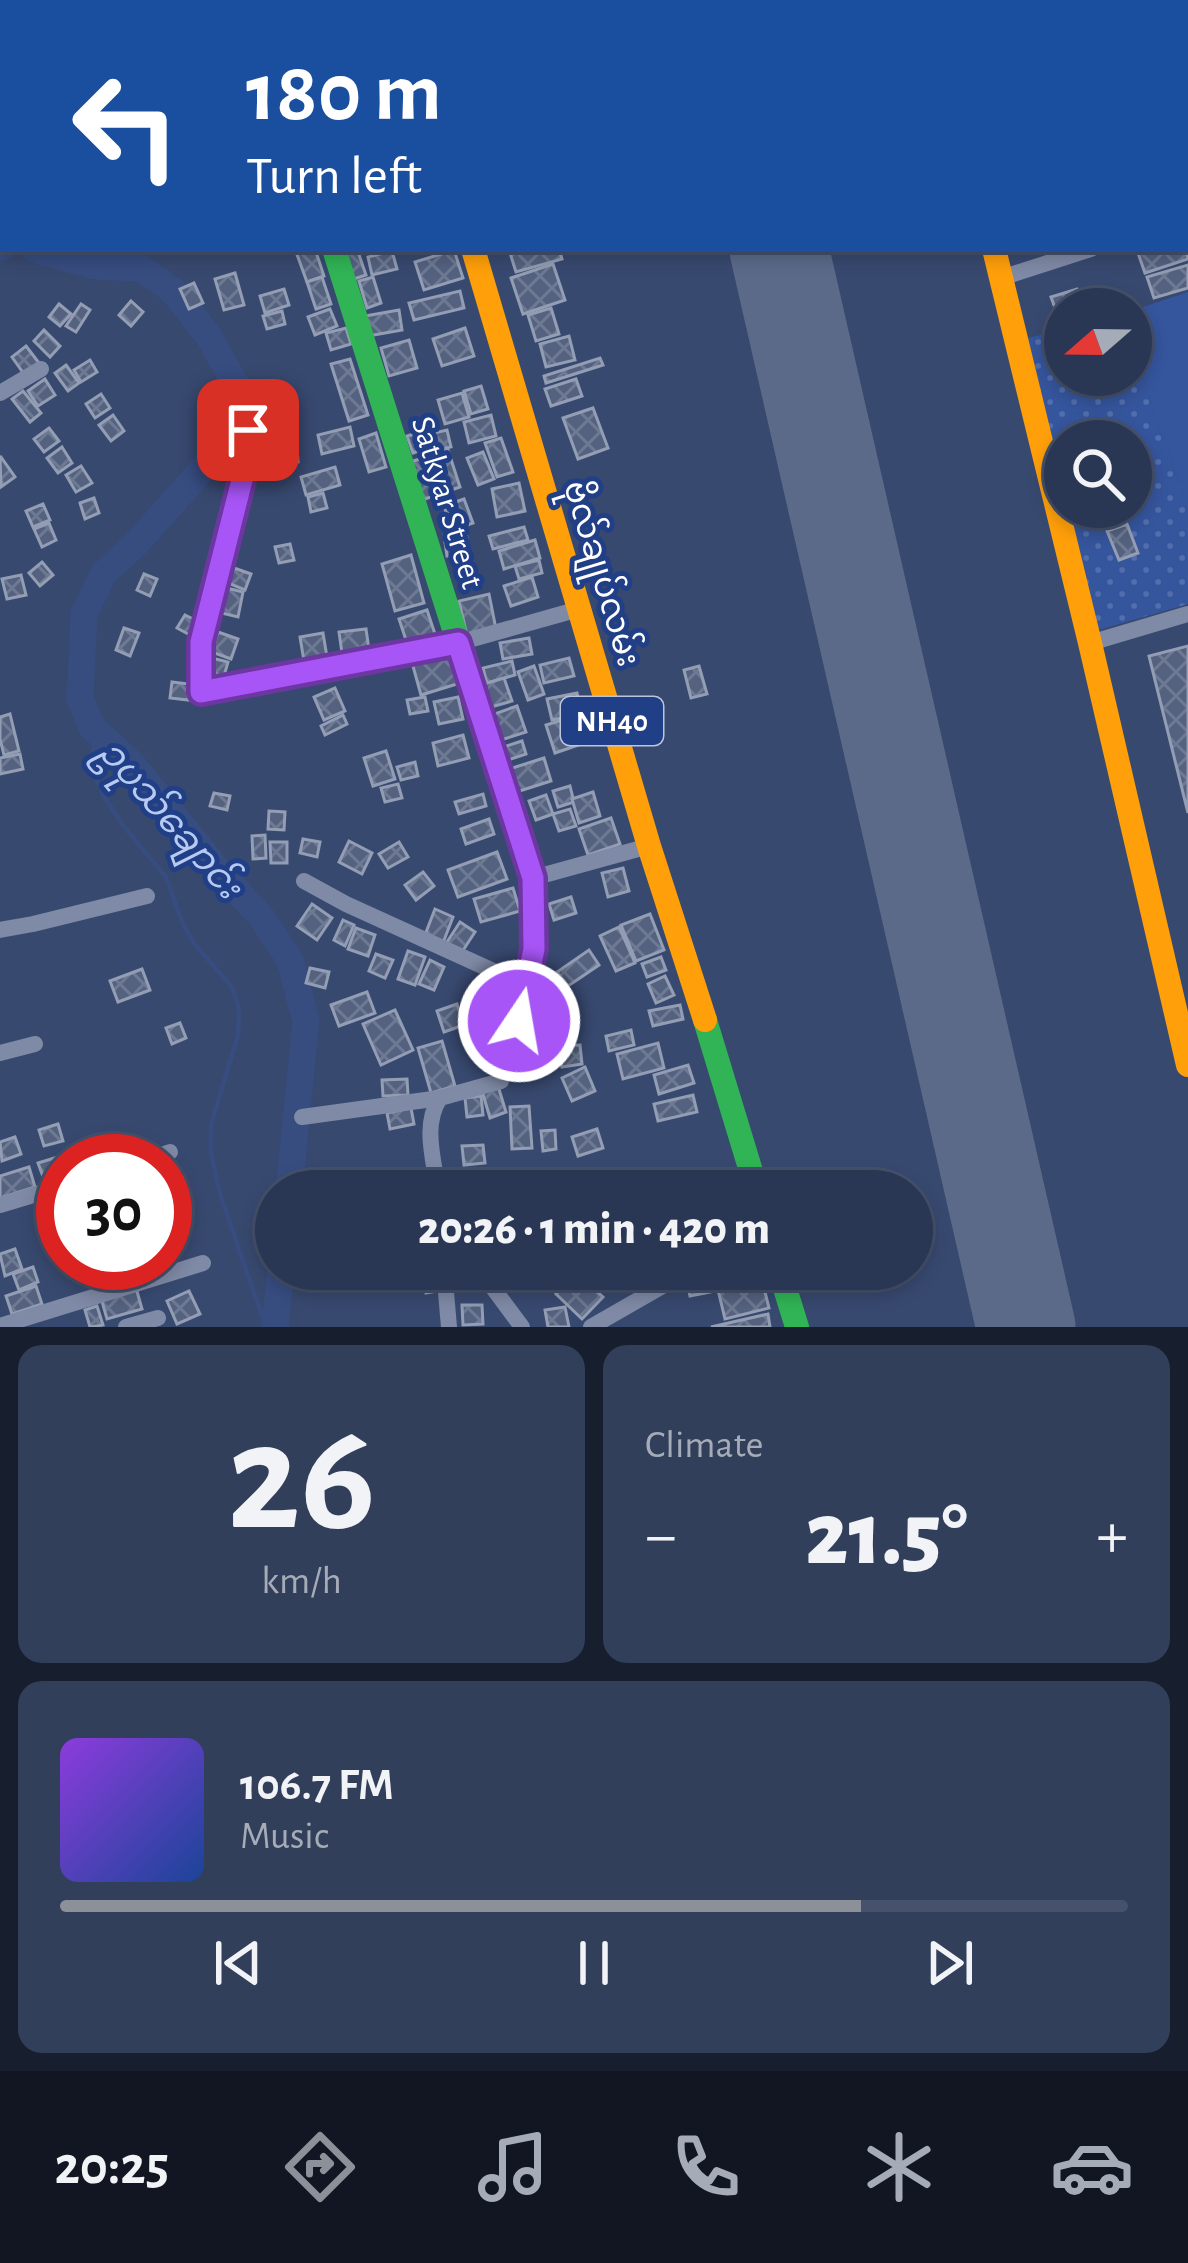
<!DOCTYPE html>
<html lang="en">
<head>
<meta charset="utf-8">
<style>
	body { margin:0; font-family:"Alegreya Sans","Noto Sans Myanmar",sans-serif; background:#323f5a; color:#f1f3f6; height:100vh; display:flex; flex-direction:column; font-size:45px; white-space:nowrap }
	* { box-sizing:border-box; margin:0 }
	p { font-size:39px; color:#a5acb8 }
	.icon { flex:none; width:66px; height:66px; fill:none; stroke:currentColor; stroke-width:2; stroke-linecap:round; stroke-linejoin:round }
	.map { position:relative; height:1327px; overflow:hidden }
	.sheet { display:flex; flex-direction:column; gap:18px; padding:18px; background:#171e2e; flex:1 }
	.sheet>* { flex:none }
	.banner { position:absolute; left:0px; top:0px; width:1188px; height:252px; box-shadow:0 6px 18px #0003,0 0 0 3px #46516b; background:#1a4fa0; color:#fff; overflow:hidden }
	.needle { width:78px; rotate:250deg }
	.tools { position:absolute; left:1044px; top:288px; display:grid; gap:24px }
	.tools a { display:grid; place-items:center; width:108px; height:108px; border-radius:50%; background:#2a3754; box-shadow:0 6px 18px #0003,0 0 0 3px #46516b; font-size:60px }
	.speed { position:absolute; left:36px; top:1134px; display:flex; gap:24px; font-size:60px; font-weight:700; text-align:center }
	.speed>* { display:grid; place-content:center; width:156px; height:156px; border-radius:50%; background:#2a3754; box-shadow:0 6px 18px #0003,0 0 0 3px #46516b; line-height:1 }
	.speed .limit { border:18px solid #d22; background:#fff; color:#111 }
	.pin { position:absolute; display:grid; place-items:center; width:102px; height:102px; color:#fff; margin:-51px; border-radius:24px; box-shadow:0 6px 18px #0006 }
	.me { position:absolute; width:132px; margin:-66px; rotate:12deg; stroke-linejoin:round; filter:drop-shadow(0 0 9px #0008) }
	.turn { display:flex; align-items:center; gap:42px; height:252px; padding:0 48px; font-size:54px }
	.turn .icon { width:156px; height:156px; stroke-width:2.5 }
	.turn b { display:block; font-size:84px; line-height:102px }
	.big { font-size:90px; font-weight:800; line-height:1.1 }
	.sheet .card { flex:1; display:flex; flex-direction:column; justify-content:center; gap:18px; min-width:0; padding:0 42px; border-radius:24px; background:#323f5a }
	.sheet .dial { align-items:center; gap:0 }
	.dial b { font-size:156px; line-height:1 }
	.song { display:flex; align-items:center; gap:36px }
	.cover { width:144px; height:144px; border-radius:18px; background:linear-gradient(135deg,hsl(270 70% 55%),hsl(220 70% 35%)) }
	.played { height:12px; border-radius:6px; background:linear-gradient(90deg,#8c9099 75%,#46516b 75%) }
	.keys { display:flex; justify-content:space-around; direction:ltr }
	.heat { display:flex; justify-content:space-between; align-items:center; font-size:66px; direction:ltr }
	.sheet .tiles { flex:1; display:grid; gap:18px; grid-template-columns:1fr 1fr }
	.card:last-child { grid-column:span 2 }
	.trip { position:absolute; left:255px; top:1170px; width:678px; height:120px; border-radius:60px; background:#2a3754; box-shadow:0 6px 18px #0003,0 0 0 3px #46516b; font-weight:800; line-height:120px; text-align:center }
	.menu { display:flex; height:192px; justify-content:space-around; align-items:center; background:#111622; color:#a5acb8 }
	.menu .icon { width:84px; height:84px }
	.menu .selected { color:#8c9099 }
	.menu b { font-size:54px; color:#f1f3f6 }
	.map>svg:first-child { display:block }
</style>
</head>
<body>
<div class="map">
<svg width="1188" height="1327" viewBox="0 0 1188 1327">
	<defs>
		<pattern id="grass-dots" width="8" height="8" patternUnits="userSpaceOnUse" patternTransform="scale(3)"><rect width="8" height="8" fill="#35559d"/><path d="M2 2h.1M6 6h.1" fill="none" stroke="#536eac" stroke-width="1.8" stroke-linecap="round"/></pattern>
		<pattern id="building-cross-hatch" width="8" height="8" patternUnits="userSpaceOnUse" patternTransform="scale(3)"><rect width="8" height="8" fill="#546280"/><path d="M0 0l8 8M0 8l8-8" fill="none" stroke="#6e7a93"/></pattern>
	</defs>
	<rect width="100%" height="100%" fill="#384970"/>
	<path fill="url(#grass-dots)" fill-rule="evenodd" d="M1065,329V375H1131V343L1188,511V604L1095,631L1024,339ZM1065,441H1131V507H1065Z"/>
	<polygon fill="#35559d" points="1188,292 1188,511 1131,343 1131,311"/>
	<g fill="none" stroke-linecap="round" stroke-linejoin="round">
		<polyline stroke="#374d80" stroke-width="4.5" points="92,727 95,776 103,795 125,828 166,877 182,922 195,945 232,987 239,1008 238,1036 211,1124 211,1154 221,1197 266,1327"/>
		<g stroke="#374d80" stroke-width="27">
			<polyline points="0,246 3,247"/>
			<polyline points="35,249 95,266 140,268 172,290 208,335 236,385 230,428 209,462 136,544 104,573 84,614 80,698 92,727 133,765 214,865 262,918 290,960 306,1021 289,1191"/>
			<polyline points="275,1327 281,1269"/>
		</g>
		<polyline stroke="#5c6a8a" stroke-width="99" points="779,249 1026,1327"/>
	</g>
	<g fill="url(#building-cross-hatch)" stroke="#939db3" stroke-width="3">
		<polygon points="1185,246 1188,259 1145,273 1138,253 1149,249 1185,249"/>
		<polygon points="295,249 315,249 324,276 307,282"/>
		<polygon points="350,249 357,249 366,275 351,280 342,252"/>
		<polygon points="523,249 559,249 562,259 516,272 510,253"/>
		<polygon points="454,250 463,278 424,290 415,262"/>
		<polygon points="392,251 397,269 372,275 368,257"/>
		<polygon points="553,264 565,300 523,314 511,278"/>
		<polygon points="1188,265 1188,288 1154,298 1147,277"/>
		<polygon points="235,273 244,305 224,310 215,279"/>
		<polygon points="322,277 331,304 316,309 307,282"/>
		<polygon points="373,277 381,303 367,308 359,281"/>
		<polygon points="194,283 203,303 189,309 180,289"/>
		<polygon points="284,289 289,305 265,313 260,296"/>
		<polygon points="1077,289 1084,309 1065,309 1065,317 1059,319 1051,297"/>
		<polygon points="460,291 464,308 414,320 409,303"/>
		<polygon points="131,301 143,312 131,326 119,315"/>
		<polygon points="59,304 71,314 60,326 49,317"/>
		<polygon points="81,304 90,310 76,332 66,326"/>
		<polygon points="551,308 559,334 536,341 528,315"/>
		<polygon points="330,309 337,326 315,335 308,317"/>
		<polygon points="399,310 402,330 368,336 365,316"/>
		<polygon points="282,311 285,324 267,329 263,316"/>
		<polygon points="346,328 351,344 331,350 326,333"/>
		<polygon points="465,328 474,356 442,366 433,339"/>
		<polygon points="44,330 60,346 50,357 34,341"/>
		<polygon points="569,336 575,360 546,367 540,344"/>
		<polygon points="409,340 417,368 389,376 381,348"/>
		<polygon points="26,346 39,363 24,374 12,357"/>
		<polygon points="600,358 603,365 546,383 544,376"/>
		<polygon points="350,359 368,415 349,421 331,364"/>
		<polygon points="90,360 97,372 81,382 74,370"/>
		<polygon points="66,365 79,383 68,391 55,373"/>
		<polygon points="45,379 55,395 38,406 28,391"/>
		<polygon points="576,379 582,396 551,406 545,389"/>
		<polygon points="275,384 286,406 269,414 259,391"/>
		<polygon points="481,386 488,409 471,414 464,391"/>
		<polygon points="23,391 41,413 30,422 12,399"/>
		<polygon points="462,393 469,417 445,424 438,400"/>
		<polygon points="101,394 110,408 95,418 86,404"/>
		<polygon points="593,408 608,448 578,459 563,418"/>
		<polygon points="261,410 270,434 252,440 243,417"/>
		<polygon points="113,415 124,431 111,441 99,425"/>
		<polygon points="491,415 496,436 469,443 464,422"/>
		<polygon points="350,427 354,446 322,454 318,435"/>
		<polygon points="49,428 59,441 44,452 34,439"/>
		<polygon points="429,429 435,445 413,453 407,436"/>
		<polygon points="447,430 451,447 438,450 434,433"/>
		<polygon points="376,433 386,467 369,472 359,439"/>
		<polygon points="501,438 513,472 497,477 485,443"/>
		<polygon points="62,447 72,463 58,473 47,458"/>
		<polygon points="297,447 298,462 277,464 276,449"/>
		<polygon points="448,450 460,487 419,501 407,463"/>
		<polygon points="483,452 494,479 478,485 467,458"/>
		<polygon points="1,457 15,477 1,487 0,458"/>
		<polygon points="81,466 92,483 76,492 66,475"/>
		<polygon points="335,467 340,485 306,495 301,477"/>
		<polygon points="519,483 525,511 497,517 492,489"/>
		<polygon points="323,493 327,508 311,512 308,497"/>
		<polygon points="94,498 99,513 85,519 80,503"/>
		<polygon points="464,499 473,523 452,530 444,506"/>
		<polygon points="43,504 50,520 33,527 26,511"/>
		<polygon points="49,523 56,540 42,547 34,529"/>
		<polygon points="1127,524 1138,553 1119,560 1107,531"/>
		<polygon points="524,527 528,540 493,549 489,536"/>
		<polygon points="466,532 469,552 447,556 444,535"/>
		<polygon points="535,540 540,558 504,569 499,551"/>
		<polygon points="290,544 294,560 279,563 275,547"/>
		<polygon points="411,555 424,603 395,611 382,564"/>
		<polygon points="539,560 542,573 519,579 515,566"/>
		<polygon points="42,562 53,575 40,586 29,573"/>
		<polygon points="234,568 251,574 245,590 228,583"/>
		<polygon points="144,574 157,579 150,596 137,590"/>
		<polygon points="21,575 26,595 7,599 2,579"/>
		<polygon points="532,577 538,597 511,606 504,586"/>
		<polygon points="223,587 243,592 238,617 217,612"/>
		<polygon points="489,594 496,629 467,635 459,601"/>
		<polygon points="427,610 437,640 409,649 399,619"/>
		<polygon points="185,615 197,621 190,635 177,628"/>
		<polygon points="124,628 139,633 130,656 116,650"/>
		<polygon points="366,629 369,650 342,653 339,632"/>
		<polygon points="218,632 238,639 231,659 212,652"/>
		<polygon points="323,633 327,657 304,661 300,637"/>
		<polygon points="529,638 532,654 503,659 500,643"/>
		<polygon points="1188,646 1188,813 1149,656"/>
		<polygon points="446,649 457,684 421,695 411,659"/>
		<polygon points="208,657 228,662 224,676 204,671"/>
		<polygon points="569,658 574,676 544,683 540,665"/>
		<polygon points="512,661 515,675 487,683 483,668"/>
		<polygon points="534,666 544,694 528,700 518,672"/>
		<polygon points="699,666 707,694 691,698 684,670"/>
		<polygon points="504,678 512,701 488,708 481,685"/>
		<polygon points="172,682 189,684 188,700 170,698"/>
		<polygon points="335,688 345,711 324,720 314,697"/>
		<polygon points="577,693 582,714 552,720 547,699"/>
		<polygon points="425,697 428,711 410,714 407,700"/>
		<polygon points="458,697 463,719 439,724 434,702"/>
		<polygon points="517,706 526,732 498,741 489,716"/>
		<polygon points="10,714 19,751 4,755 0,739 0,717"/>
		<polygon points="582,714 590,741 555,753 546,725"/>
		<polygon points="343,715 347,724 325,735 321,726"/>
		<polygon points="463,735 469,758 438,766 433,743"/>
		<polygon points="522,741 526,754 499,763 494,750"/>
		<polygon points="386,751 395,779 373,786 364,758"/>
		<polygon points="20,754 23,769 0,774 0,758"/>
		<polygon points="544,758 551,781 510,794 503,771"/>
		<polygon points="415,762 418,776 401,780 397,767"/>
		<polygon points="398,784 402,798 385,802 381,788"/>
		<polygon points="570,786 574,802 558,807 553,791"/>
		<polygon points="593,792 600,816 579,823 572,799"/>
		<polygon points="214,793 230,796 227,810 210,806"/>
		<polygon points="483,794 486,806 459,814 455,802"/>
		<polygon points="546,795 553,814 536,820 529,801"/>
		<polygon points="570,809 576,826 559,831 553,814"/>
		<polygon points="269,811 285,812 284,830 268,829"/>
		<polygon points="611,818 620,844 588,855 579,829"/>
		<polygon points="489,819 494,834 466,844 461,829"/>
		<polygon points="265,835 266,858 253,859 252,836"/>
		<polygon points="303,839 320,842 317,857 300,853"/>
		<polygon points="349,841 372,853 362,874 339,862"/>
		<polygon points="270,842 287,842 287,863 271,863"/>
		<polygon points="399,842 408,857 388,868 379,854"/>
		<polygon points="497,852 507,879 458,897 448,870"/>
		<polygon points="623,868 629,891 608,897 602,873"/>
		<polygon points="423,872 434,886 416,900 405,885"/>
		<polygon points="513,888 520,911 481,922 474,899"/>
		<polygon points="571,897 576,913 554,920 549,904"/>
		<polygon points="312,904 332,918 317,940 297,926"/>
		<polygon points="435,909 453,917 441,948 423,940"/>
		<polygon points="650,914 664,950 636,961 621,925"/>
		<polygon points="343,920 354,925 345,946 334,940"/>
		<polygon points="460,922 475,932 460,955 445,945"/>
		<polygon points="619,927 635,963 616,971 600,936"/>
		<polygon points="356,928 375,935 368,956 348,949"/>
		<polygon points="589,950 599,965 568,986 557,972"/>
		<polygon points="408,951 425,957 415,985 398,979"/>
		<polygon points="376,954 393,960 385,978 369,971"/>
		<polygon points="661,957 666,970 647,977 642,964"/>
		<polygon points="430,960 444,967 434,990 419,984"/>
		<polygon points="310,968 329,972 325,988 306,983"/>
		<polygon points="142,969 150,990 118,1002 110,981"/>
		<polygon points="665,976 674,995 656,1003 648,984"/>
		<polygon points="551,984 568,994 557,1013 541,1004"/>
		<polygon points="367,992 375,1013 339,1026 331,1005"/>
		<polygon points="457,1004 464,1025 444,1032 437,1011"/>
		<polygon points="680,1005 683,1019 653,1026 649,1011"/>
		<polygon points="395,1010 413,1050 381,1065 363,1024"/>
		<polygon points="562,1021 565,1042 544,1044 541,1023"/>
		<polygon points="488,1022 498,1043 472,1056 462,1035"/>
		<polygon points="180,1023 186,1038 172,1044 166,1028"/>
		<polygon points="631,1030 634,1045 609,1051 606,1036"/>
		<polygon points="442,1041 455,1086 431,1093 418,1048"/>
		<polygon points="658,1043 664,1068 623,1079 617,1054"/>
		<polygon points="580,1045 582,1064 562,1067 560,1046"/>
		<polygon points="552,1049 554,1063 531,1065 529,1051"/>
		<polygon points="688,1065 694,1083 659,1094 654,1075"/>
		<polygon points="585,1067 595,1091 572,1101 562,1078"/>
		<polygon points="407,1079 408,1095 383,1096 382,1080"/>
		<polygon points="498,1086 506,1112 490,1118 482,1091"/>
		<polygon points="693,1095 697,1112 658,1121 654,1104"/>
		<polygon points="481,1096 483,1115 467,1117 465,1098"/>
		<polygon points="529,1106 532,1148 512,1149 510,1107"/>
		<polygon points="411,1108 414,1124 390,1129 387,1113"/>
		<polygon points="58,1124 63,1141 44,1146 39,1130"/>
		<polygon points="597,1129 603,1148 578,1156 572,1137"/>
		<polygon points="555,1130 556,1149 543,1151 541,1131"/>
		<polygon points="15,1137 21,1154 2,1161 0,1142"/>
		<polygon points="483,1145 485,1163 464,1165 462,1146"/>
		<polygon points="61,1156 63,1176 45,1182 38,1163"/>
		<polygon points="29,1167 35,1187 0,1198 0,1176"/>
		<polygon points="414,1171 417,1191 404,1191 401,1173"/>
		<polygon points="383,1174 386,1190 369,1191 366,1178"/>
		<polygon points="15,1249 22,1269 5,1276 0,1254"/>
		<polygon points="117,1263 149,1263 150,1267 120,1276"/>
		<polygon points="33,1267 38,1282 19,1290 13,1274"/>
		<polygon points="439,1269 443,1290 426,1293 422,1270"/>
		<polygon points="540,1269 553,1269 564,1281 553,1291 536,1272"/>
		<polygon points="721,1269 750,1269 751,1274 724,1280"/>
		<polygon points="705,1271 710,1292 690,1296 686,1275"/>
		<polygon points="576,1272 603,1297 582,1319 556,1294"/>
		<polygon points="762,1280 769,1308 725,1319 718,1290"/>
		<polygon points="36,1286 42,1304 12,1314 6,1296"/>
		<polygon points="136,1288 142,1309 107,1319 101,1298"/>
		<polygon points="189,1291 200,1314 177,1324 167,1301"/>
		<polygon points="462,1305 482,1305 483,1324 463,1325"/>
		<polygon points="97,1306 103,1325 90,1327 85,1310"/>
		<polygon points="565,1307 569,1327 548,1327 545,1310"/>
		<polygon points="768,1314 770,1327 711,1327"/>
	</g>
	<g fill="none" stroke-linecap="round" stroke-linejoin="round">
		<g stroke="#7f8aa6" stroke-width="16">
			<polyline points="405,0 406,3"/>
			<polyline points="1088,0 1089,3"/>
			<polyline points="1065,3 1068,0"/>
			<polyline points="1185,71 1188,69"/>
			<polyline points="1185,160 1188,166"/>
			<polyline points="1185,219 1188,218"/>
			<polyline points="1001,278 1091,249"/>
			<polyline points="0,393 41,369"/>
			<polyline points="248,430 242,480 201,642 201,692 458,643 579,609"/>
			<polyline points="1090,643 1188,614"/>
			<polyline points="533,878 649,846"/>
			<path d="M304,881L346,904L524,985L519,1021L501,1081L440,1098C422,1125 434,1160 438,1191"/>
			<polyline points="0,930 33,924 147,896"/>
			<polyline points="0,1053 35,1044"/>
			<polyline points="302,1117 440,1098"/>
			<polyline points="143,1161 170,1152"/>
			<polyline points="0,1205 63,1186"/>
			<polyline points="444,1269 449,1327"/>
			<polyline points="479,1269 522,1327"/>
			<polyline points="0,1326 203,1263"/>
			<polyline points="126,1327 158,1318"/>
			<polyline points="591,1327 692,1269"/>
		</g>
		<g stroke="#30b455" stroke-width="24">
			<polyline points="334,249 488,737"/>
			<polyline points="705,1020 757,1191"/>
			<polyline points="779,1269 797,1327"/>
		</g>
		<g stroke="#ff9f0a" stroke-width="24">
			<polyline points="473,249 649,846 705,1020"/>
			<polyline points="994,249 1090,643 1188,1065"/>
		</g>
		<g stroke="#e5322d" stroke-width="24">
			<polyline points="931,0 932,3"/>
			<polyline points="462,3 466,0"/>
			<polyline points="0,34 3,34"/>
			<polyline points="488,737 533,878 534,949 524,985"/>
		</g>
	</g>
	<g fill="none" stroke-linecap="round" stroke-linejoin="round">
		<defs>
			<polyline id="route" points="248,430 242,480 201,642 201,692 458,643 533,878 534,949 519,1021"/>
		</defs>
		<use href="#route" stroke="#6d37a1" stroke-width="30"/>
		<use href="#route" stroke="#a855f7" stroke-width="21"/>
	</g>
	<g text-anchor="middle" stroke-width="10" stroke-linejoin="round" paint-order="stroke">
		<rect fill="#213f87" stroke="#bcc5db" stroke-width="3" x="561" y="697" width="102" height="48" rx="9"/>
		<g font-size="30" font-weight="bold" fill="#fff">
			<text x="612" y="731">NH40</text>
		</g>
		<g font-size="33" fill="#fff" stroke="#213f87">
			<text transform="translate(449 502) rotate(73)" y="12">Satkyar Street</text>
			<text transform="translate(603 573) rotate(73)" y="12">ဗိုလ်ချုပ်လမ်း</text>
		</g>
		<g font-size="36" font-style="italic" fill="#b7caf1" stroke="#213f87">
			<text transform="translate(171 818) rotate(49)" y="13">ဥပုသ်ချောင်း</text>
		</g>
	</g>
</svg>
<div class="tools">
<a><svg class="needle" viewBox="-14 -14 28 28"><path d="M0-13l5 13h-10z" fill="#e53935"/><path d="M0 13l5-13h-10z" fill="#a5acb8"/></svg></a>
<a><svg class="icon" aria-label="search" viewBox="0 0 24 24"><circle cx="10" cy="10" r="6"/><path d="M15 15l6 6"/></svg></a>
</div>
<div class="speed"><div class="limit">30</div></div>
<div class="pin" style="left:248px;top:430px;background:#d93025"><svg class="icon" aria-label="arrive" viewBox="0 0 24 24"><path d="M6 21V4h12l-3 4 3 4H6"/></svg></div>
<svg class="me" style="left:519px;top:1021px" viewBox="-20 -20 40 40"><circle r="17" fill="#a855f7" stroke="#fff" stroke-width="3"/><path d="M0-11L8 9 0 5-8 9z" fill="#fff"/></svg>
<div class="trip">20:26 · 1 min · 420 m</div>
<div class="banner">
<div class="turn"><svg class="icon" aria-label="left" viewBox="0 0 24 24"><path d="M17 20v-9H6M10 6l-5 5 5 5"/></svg><div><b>180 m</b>Turn left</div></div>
</div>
</div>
<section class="sheet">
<div class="tiles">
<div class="card dial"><b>26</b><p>km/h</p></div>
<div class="card"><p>Climate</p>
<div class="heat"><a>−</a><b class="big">21.5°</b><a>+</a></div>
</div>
<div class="card">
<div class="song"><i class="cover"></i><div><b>106.7 FM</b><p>Music</p></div></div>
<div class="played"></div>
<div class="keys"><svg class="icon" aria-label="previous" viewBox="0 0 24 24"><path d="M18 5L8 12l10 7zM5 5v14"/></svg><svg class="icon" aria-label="pause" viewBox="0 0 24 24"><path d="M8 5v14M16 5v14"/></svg><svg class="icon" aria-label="next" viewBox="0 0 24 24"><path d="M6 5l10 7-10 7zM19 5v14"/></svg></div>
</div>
</div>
</section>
<nav class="menu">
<b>20:25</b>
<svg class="icon selected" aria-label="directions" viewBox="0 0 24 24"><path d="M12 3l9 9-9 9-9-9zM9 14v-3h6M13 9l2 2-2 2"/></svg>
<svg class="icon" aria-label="music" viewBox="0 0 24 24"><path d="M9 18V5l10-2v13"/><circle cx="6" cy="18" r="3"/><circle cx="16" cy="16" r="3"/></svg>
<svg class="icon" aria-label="phone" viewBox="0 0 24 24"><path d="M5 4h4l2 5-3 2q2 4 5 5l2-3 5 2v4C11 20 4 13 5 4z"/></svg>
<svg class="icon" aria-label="climate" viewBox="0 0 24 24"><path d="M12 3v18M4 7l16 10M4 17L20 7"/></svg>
<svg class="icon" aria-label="car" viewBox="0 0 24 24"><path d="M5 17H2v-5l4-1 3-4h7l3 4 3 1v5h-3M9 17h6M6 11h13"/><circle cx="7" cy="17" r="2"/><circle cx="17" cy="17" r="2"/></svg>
</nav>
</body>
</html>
